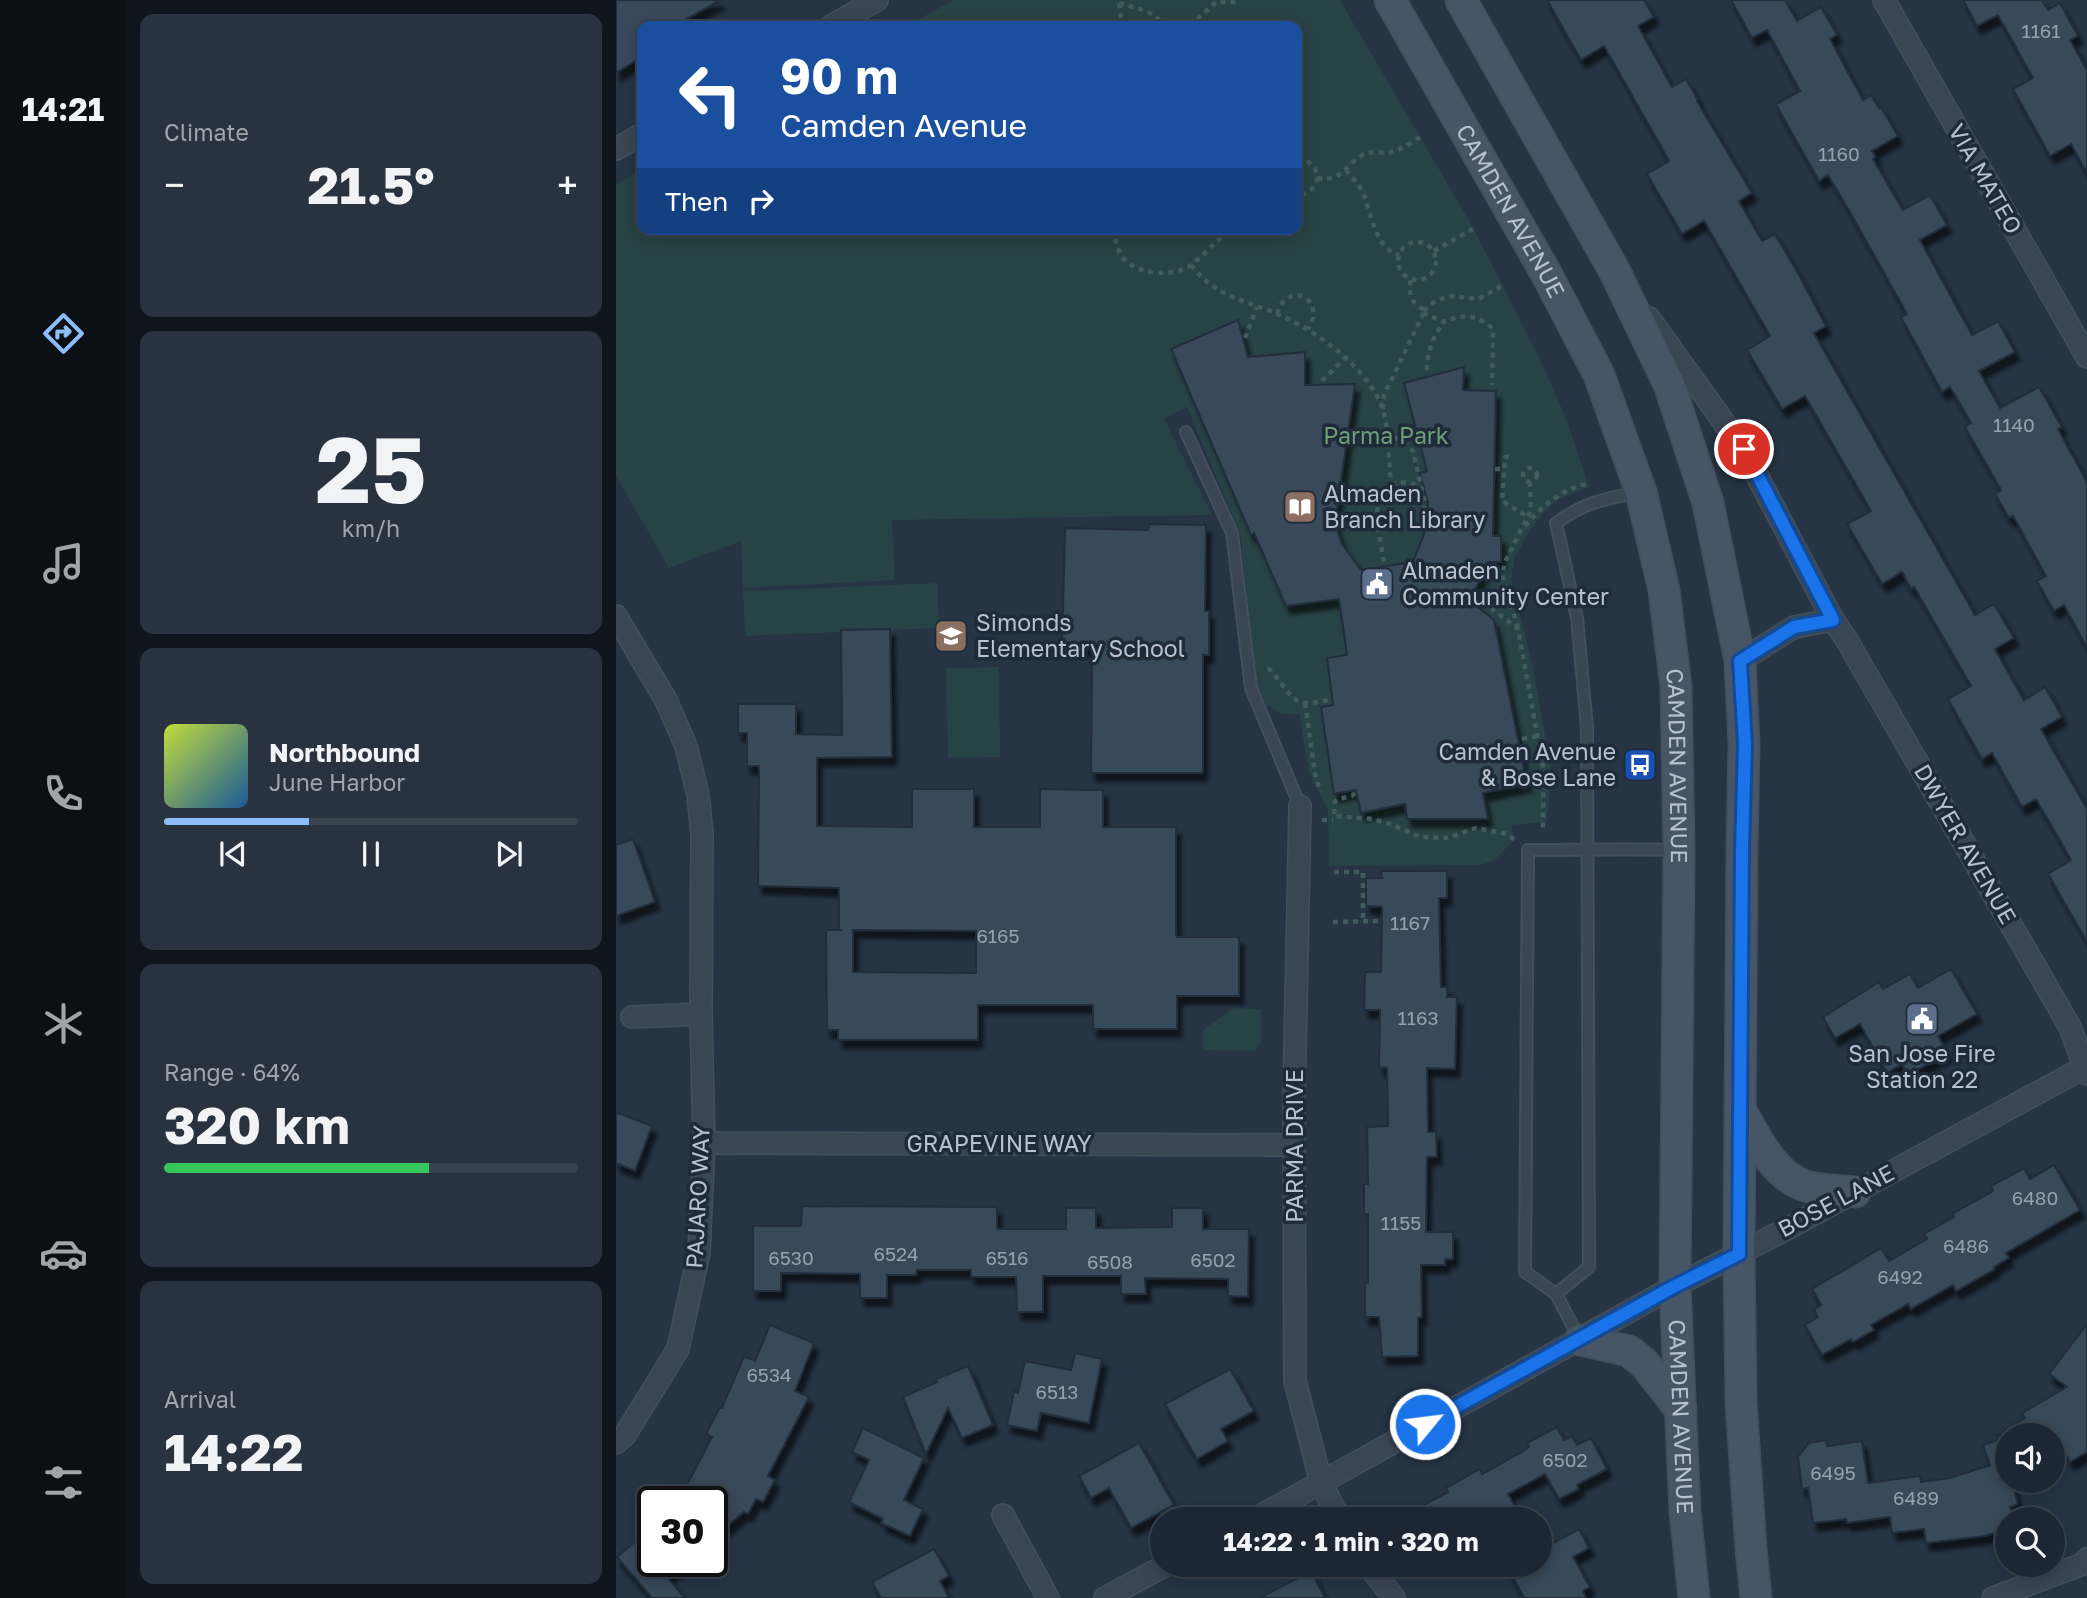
<!DOCTYPE html>
<html lang="en">
<head>
<meta charset="utf-8">
<style>
	body { margin:0; font-family:"Golos Text",sans-serif; background:#29333f; color:#f1f3f6; height:100vh; display:flex; flex-direction:column; font-size:26px; white-space:nowrap }
	* { box-sizing:border-box; margin:0 }
	p { font-size:23px; color:#a0a5ac }
	.icon { flex:none; width:38px; height:38px; fill:none; stroke:currentColor; stroke-width:2; stroke-linecap:round; stroke-linejoin:round }
	.map { position:relative; flex:1; overflow:hidden }
	.panel { display:flex; flex-direction:column; gap:14px; padding:14px; background:#0f151c; width:490px }
	.panel>* { flex:none }
	.guide { position:absolute; left:21px; top:21px; width:665px; height:214px; border-radius:14px; box-shadow:0 4px 18px #0003,0 0 0 2px #3a444e; background:#1a4fa0; color:#fff; overflow:hidden }
	.buttons { position:absolute; left:1379px; top:1423px; display:grid; gap:14px }
	.buttons a { display:grid; place-items:center; width:70px; height:70px; border-radius:50%; background:#1c2733; box-shadow:0 4px 18px #0003,0 0 0 2px #3a444e; font-size:35px }
	.speed { position:absolute; left:21px; top:1486px; display:flex; gap:14px; font-size:35px; font-weight:700; text-align:center }
	.speed>* { display:grid; place-content:center; width:91px; height:91px; border-radius:50%; background:#1c2733; box-shadow:0 4px 18px #0003,0 0 0 2px #3a444e; line-height:1 }
	.speed .limit { border:4px solid #111; border-radius:10px; background:#fff; color:#111 }
	.pin { position:absolute; display:grid; place-items:center; width:60px; height:60px; color:#fff; margin:-30px; border:4px solid #fff; border-radius:50%; box-shadow:0 2px 7px #0007 }
	.me { position:absolute; width:77px; margin:-38px; rotate:61deg; stroke-linejoin:round; filter:drop-shadow(0 0 5px #0008) }
	.turn { display:flex; align-items:center; gap:24px; height:147px; padding:0 28px; font-size:32px }
	.turn .icon { width:91px; height:91px; stroke-width:2.5 }
	.turn b { display:block; font-size:49px; line-height:60px }
	.then { display:flex; align-items:center; height:66px; padding:0 28px; background:#0003; gap:14px; font-size:26px }
	.big { font-size:52px; font-weight:700; line-height:1.1 }
	.panel .card { flex:1; display:flex; flex-direction:column; justify-content:center; gap:10px; min-width:0; padding:0 24px; border-radius:14px; background:#29333f }
	.panel .dial { align-items:center; gap:0 }
	.dial b { font-size:91px; line-height:1 }
	.song { display:flex; align-items:center; gap:21px }
	.cover { width:84px; height:84px; border-radius:10px; background:linear-gradient(135deg,hsl(70 70% 55%),hsl(210 70% 35%)) }
	.played { height:7px; border-radius:4px; background:linear-gradient(90deg,#8ebdfb 35%,#3a444e 35%) }
	.keys { display:flex; justify-content:space-around; direction:ltr }
	.heat { display:flex; justify-content:space-between; align-items:center; font-size:38px; direction:ltr }
	.charge { height:10px; border-radius:5px; background:linear-gradient(90deg,#34c759 64%,#3a444e 0) }
	.trip { position:absolute; left:534px; top:1507px; width:402px; height:70px; border-radius:35px; background:#1c2733; box-shadow:0 4px 18px #0003,0 0 0 2px #3a444e; font-weight:700; line-height:70px; text-align:center }
	main { display:flex; flex:1; min-height:0 }
	.tabs { display:flex; flex-direction:column; width:126px; justify-content:space-around; align-items:center; background:#0b1014; color:#a0a5ac }
	.tabs .icon { width:49px; height:49px }
	.tabs .on { color:#8ebdfb }
	.tabs b { font-size:32px; color:#f1f3f6 }
	.map>svg:first-child { display:block }
</style>
</head>
<body>
<main>
<nav class="tabs">
<b>14:21</b>
<svg class="icon on" aria-label="directions" viewBox="0 0 24 24"><path d="M12 3l9 9-9 9-9-9zM9 14v-3h6M13 9l2 2-2 2"/></svg>
<svg class="icon" aria-label="music" viewBox="0 0 24 24"><path d="M9 18V5l10-2v13"/><circle cx="6" cy="18" r="3"/><circle cx="16" cy="16" r="3"/></svg>
<svg class="icon" aria-label="phone" viewBox="0 0 24 24"><path d="M5 4h4l2 5-3 2q2 4 5 5l2-3 5 2v4C11 20 4 13 5 4z"/></svg>
<svg class="icon" aria-label="climate" viewBox="0 0 24 24"><path d="M12 3v18M4 7l16 10M4 17L20 7"/></svg>
<svg class="icon" aria-label="car" viewBox="0 0 24 24"><path d="M5 17H2v-5l4-1 3-4h7l3 4 3 1v5h-3M9 17h6M6 11h13"/><circle cx="7" cy="17" r="2"/><circle cx="17" cy="17" r="2"/></svg>
<svg class="icon" aria-label="filters" viewBox="0 0 24 24"><path d="M4 7h16M4 17h16"/><circle cx="9" cy="7" r="2"/><circle cx="15" cy="17" r="2"/></svg>
</nav>
<section class="panel">
<div class="card"><p>Climate</p>
<div class="heat"><a>−</a><b class="big">21.5°</b><a>+</a></div>
</div>
<div class="card dial"><b>25</b><p>km/h</p></div>
<div class="card">
<div class="song"><i class="cover"></i><div><b>Northbound</b><p>June Harbor</p></div></div>
<div class="played"></div>
<div class="keys"><svg class="icon" aria-label="previous" viewBox="0 0 24 24"><path d="M18 5L8 12l10 7zM5 5v14"/></svg><svg class="icon" aria-label="pause" viewBox="0 0 24 24"><path d="M8 5v14M16 5v14"/></svg><svg class="icon" aria-label="next" viewBox="0 0 24 24"><path d="M6 5l10 7-10 7zM19 5v14"/></svg></div>
</div>
<div class="card"><p>Range · 64%</p><b class="big">320 km</b><div class="charge"></div></div>
<div class="card"><p>Arrival</p><b class="big">14:22</b></div>
</section>
<div class="map">
<svg width="1471" height="1598" viewBox="0 0 1471 1598">
	<defs>
		<filter id="shadow"><feDropShadow dx="4.5" dy="8" stdDeviation="2" flood-color="#0009"/></filter>
	</defs>
	<rect width="100%" height="100%" fill="#263444"/>
	<g fill="#284345">
		<polygon points="338,0 724,0 854,222 921,353 951,420 973,487 943,499 929,511 914,530 899,557 895,579 917,667 935,767 931,822 896,825 896,842 878,861 863,865 713,866 712,810 693,772 683,714 665,714 650,704 641,686 624,533 571,407 548,419 596,515 276,520 279,580 127,588 125,541 53,568 0,476 0,184 26,170 26,229 681,229 681,26 290,26"/>
		<polygon points="321,583 323,628 129,636 127,591"/>
		<polygon points="383,667 384,757 332,758 330,668"/>
		<polygon points="618,1008 645,1009 645,1043 638,1051 587,1050 587,1030"/>
	</g>
	<g fill="#38485a" stroke="#212d3b" stroke-width="2" fill-rule="evenodd" filter="url(#shadow)">
		<polygon points="0,0 105,0 58,26 26,26 26,57 0,73"/>
		<polygon points="931,0 1028,0 1038,17 1022,26 1056,87 1070,79 1082,100 1081,101 1136,193 1123,201 1146,241 1159,234 1183,275 1210,326 1198,333 1359,615 1378,604 1398,638 1379,649 1408,700 1429,687 1446,717 1425,729 1471,809 1471,942 1432,874 1455,860 1420,799 1406,807 1376,753 1366,759 1332,699 1355,686 1298,587 1295,589 1286,572 1266,584 1231,524 1255,511 1189,396 1166,409 1131,350 1154,336 1088,221 1066,234 1031,174 1053,161 988,46 965,60"/>
		<polygon points="1115,0 1169,0 1181,21 1205,7 1221,35 1214,39 1247,100 1255,95 1263,108 1265,107 1282,136 1256,151 1260,157 1257,159 1287,210 1314,195 1331,225 1304,240 1356,335 1382,321 1399,352 1363,371 1384,408 1423,387 1446,427 1442,429 1471,482 1471,648 1448,605 1438,611 1421,581 1430,576 1397,516 1393,518 1379,494 1385,490 1349,427 1355,423 1334,387 1326,392 1285,317 1291,314 1235,214 1212,175 1203,181 1168,119 1160,104 1184,91 1151,30 1136,38"/>
		<polygon points="1347,0 1426,0 1432,10 1444,3 1462,36 1454,40 1471,70 1471,173 1455,144 1434,156 1397,89 1417,78 1382,15 1361,26"/>
		<polygon points="622,320 632,357 689,352 689,385 739,384 719,523 726,544 745,570 797,562 808,534 812,503 804,473 811,471 788,383 848,367 847,390 880,391 877,536 885,536 885,562 872,562 854,601 878,620 911,784 867,793 872,819 791,819 789,804 745,813 740,790 718,794 705,707 717,705 711,658 731,655 723,599 670,606 638,533 635,535 555,349"/>
		<polygon points="533,524 590,525 589,611 593,611 593,655 587,655 587,773 475,773 476,648 446,648 449,528 532,530"/>
		<path d="M274,629L276,757L201,758V826L296,827V789H358V827H424V789L487,790V827H560V934L561,937H623V996H561V1029H477V1005H362V1040H222V1030H211L210,930H226H223V888L142,886L143,766H131V733H122V704H180V734L226,735L225,630ZM237,930L360,931V973L237,972Z"/>
		<polygon points="17,839 39,902 0,916 0,845"/>
		<polygon points="765,871 831,871 831,898 823,898 825,987 831,987 831,997 841,997 839,1069 811,1068 812,1132 820,1132 821,1157 811,1157 810,1232 837,1232 837,1259 829,1259 829,1265 805,1265 806,1317 802,1318 802,1356 766,1357 763,1317 749,1317 749,1283 752,1283 752,1214 748,1214 748,1184 752,1184 751,1127 772,1126 771,1068 763,1067 764,1010 748,1010 749,972 765,972 766,907 750,906 750,878 766,878"/>
		<polygon points="1335,969 1361,1014 1322,1036 1332,1053 1292,1075 1286,1064 1271,1073 1244,1024 1219,1038 1207,1017 1263,982 1267,989 1294,974 1302,988"/>
		<polygon points="0,1112 36,1126 19,1171 0,1163"/>
		<polygon points="1438,1165 1464,1210 1390,1253 1393,1258 1378,1267 1379,1269 1340,1291 1337,1285 1295,1309 1292,1304 1255,1325 1258,1330 1237,1342 1235,1339 1206,1355 1189,1325 1202,1317 1198,1310 1205,1305 1196,1289 1265,1248 1273,1261 1311,1239 1308,1234 1338,1217 1336,1214 1377,1191 1375,1186 1408,1168 1414,1179"/>
		<polygon points="186,1206 381,1207 381,1229 450,1229 450,1208 480,1208 480,1228 556,1227 556,1208 587,1208 587,1229 633,1229 632,1297 612,1296 612,1279 529,1278 530,1294 505,1294 505,1276 427,1276 427,1312 401,1312 400,1277 355,1277 355,1270 301,1270 300,1275 271,1275 271,1298 244,1298 244,1274 165,1273 165,1291 137,1291 137,1226 185,1226"/>
		<polygon points="1471,1324 1471,1452 1454,1462 1447,1449 1437,1455 1437,1435 1381,1435 1409,1418 1406,1413 1451,1387 1433,1374"/>
		<polygon points="154,1325 198,1343 179,1391 193,1397 152,1476 159,1480 147,1502 140,1499 132,1514 128,1512 96,1539 96,1502 62,1502 96,1437 90,1434 104,1407 106,1408 128,1356 139,1361"/>
		<polygon points="459,1353 486,1359 473,1423 425,1413 421,1431 391,1425 398,1391 402,1393 409,1361 455,1370"/>
		<polygon points="352,1366 377,1425 346,1438 332,1408 310,1454 287,1397 321,1382 320,1379"/>
		<polygon points="614,1369 638,1411 605,1429 612,1441 581,1459 549,1404"/>
		<polygon points="941,1427 948,1440 956,1436 961,1445 975,1438 991,1469 961,1485 963,1489 943,1499 929,1474 892,1494 906,1519 781,1519 832,1492 830,1488 864,1469 866,1474 906,1452 913,1447 911,1443"/>
		<polygon points="247,1428 308,1458 288,1500 307,1509 294,1536 265,1523 267,1519 233,1502 253,1460 236,1452"/>
		<polygon points="1391,1437 1391,1480 1395,1480 1402,1504 1394,1507 1399,1519 1391,1519 1391,1529 1369,1536 1310,1543 1308,1529 1276,1533 1274,1517 1231,1523 1230,1519 1197,1523 1192,1488 1186,1489 1182,1457 1193,1443 1210,1440 1211,1446 1246,1441 1252,1483 1304,1476 1305,1482 1334,1478 1374,1465 1367,1445"/>
		<polygon points="523,1443 558,1505 515,1528 493,1488 475,1498 463,1476"/>
		<polygon points="37,1526 37,1561 71,1561 51,1577 69,1598 36,1598 1,1557"/>
		<polygon points="963,1529 973,1548 957,1557 974,1587 967,1591 970,1598 908,1598 890,1564 924,1564 924,1550"/>
		<polygon points="318,1549 333,1576 324,1581 333,1598 265,1598 256,1582"/>
		<polygon points="695,1571 709,1598 644,1598"/>
	</g>
	<g fill="none" stroke-linecap="round" stroke-linejoin="round">
		<defs>
			<g id="lane">
				<polyline points="570,432 616,533 635,688 684,806"/>
				<path d="M1024,492C988,499 972,501 940,523L961,618L971,728L973,1267L940,1294L909,1272L912,850C962,850 1011,849 1061,850"/>
				<polyline points="940,1294 963,1338"/>
			</g>
			<g id="street">
				<polyline points="1268,0 1471,357"/>
				<polyline points="215,26 261,0"/>
				<polyline points="0,149 26,134"/>
				<polyline points="1033,318 1127,449 1217,620 1229,637 1454,1027 1471,1074"/>
				<polyline points="0,616 50,700 70,746 82,795 86,834 85,1014 88,1143 83,1252 62,1349 9,1435 0,1443"/>
				<polyline points="1124,661 1178,627 1217,620"/>
				<polyline points="684,806 678,1100 679,1381 705,1482 723,1519"/>
				<polyline points="16,1017 85,1014"/>
				<polyline points="88,1143 678,1145"/>
				<polyline points="387,1515 432,1598"/>
				<polyline points="639,1519 1059,1286 1165,1232 1471,1066"/>
				<polyline points="751,1564 778,1598"/>
				<polyline points="489,1598 552,1564"/>
				<polyline points="1377,1598 1467,1564 1471,1559"/>
			</g>
			<g id="secondary">
				<path id="s1" d="M774,0L931,275L983,375L1025,492L1048,590L1060,687L1063,850L1059,1286L1069,1511L1078,1598"/>
				<polyline points="845,0 998,270 1053,384 1092,503 1124,661 1128,744 1126,849 1123,1254 1125,1402 1135,1549 1140,1598"/>
				<path d="M1124,1110C1141,1138 1157,1176 1190,1186C1205,1191 1223,1190 1239,1192"/>
				<polyline points="964,1340 1013,1351 1028,1363 1065,1410"/>
			</g>
		</defs>
		<use href="#lane" stroke="#444f5d" stroke-width="14"/>
		<use href="#street" stroke="#444f5d" stroke-width="24"/>
		<use href="#secondary" stroke="#444f5d" stroke-width="33"/>
		<g stroke="#425b5c" stroke-width="4.5" stroke-dasharray="5 5" stroke-linecap="butt">
			<polyline points="503,3 531,11 552,26"/>
			<polyline points="503,3 506,26"/>
			<polyline points="574,26 600,2 618,2 620,0"/>
			<path d="M681,159C707,160 708,193 681,195"/>
			<path d="M730,170C736,177 743,185 747,193C756,214 758,248 783,255"/>
			<path d="M701,178C728,182 729,164 748,154C757,150 766,154 775,152C785,150 796,142 805,137"/>
			<path d="M497,229C499,238 501,248 505,255C517,275 557,278 575,265C589,255 601,237 618,231C634,226 654,233 672,229"/>
			<circle cx="801" cy="261" r="19"/>
			<polyline points="818,251 857,229"/>
			<path d="M575,265C598,295 624,299 657,312C698,329 750,365 767,409C772,426 773,465 775,484C751,494 765,541 768,562"/>
			<polyline points="808,311 813,305 822,300 836,296 862,299 889,284"/>
			<path d="M807,313L828,322C848,313 860,314 877,329L876,385"/>
			<path d="M661,314C663,309 665,303 669,300C684,286 708,305 692,329"/>
			<polyline points="629,338 641,307"/>
			<path d="M811,370C811,352 817,336 828,322"/>
			<polyline points="706,381 729,358"/>
			<path d="M767,409L768,395L809,310C794,303 792,294 795,279"/>
			<polyline points="770,431 797,451 809,503 807,514"/>
			<polyline points="893,457 889,457 886,501 912,517"/>
			<circle cx="914" cy="475" r="7"/>
			<polyline points="879,469 888,469"/>
			<polyline points="775,484 790,482 804,486"/>
			<path d="M909,526C927,505 946,489 973,483"/>
			<polyline points="859,596 902,629 927,767 927,832"/>
			<polyline points="902,628 886,576 889,562 915,510 914,483"/>
			<path d="M652,668C662,676 674,699 684,702C692,705 705,701 713,700"/>
			<polyline points="689,703 699,773 704,792"/>
			<polyline points="906,739 922,736"/>
			<polyline points="739,793 736,796 722,799 719,801 718,816 756,819 774,824 804,837 832,838 860,828 891,834 900,841"/>
			<polyline points="708,818 708,820 717,820"/>
			<polyline points="718,872 747,872 747,921"/>
			<polyline points="717,922 763,921"/>
		</g>
		<use href="#lane" stroke="#3b4653" stroke-width="10"/>
		<use href="#street" stroke="#3b4653" stroke-width="21"/>
		<use href="#secondary" stroke="#485566" stroke-width="30"/>
	</g>
	<g fill="none" stroke-linecap="round" stroke-linejoin="round">
		<defs>
			<polyline id="route" points="809,1424 1059,1286 1123,1254 1126,849 1129,744 1124,661 1178,627 1217,620 1128,449"/>
		</defs>
		<use href="#route" stroke="#114b97" stroke-width="18"/>
		<use href="#route" stroke="#1a73e8" stroke-width="12"/>
	</g>
	<defs>
		<symbol id="library-square" viewBox="-11 -11 22 22"><rect x="-9" y="-9" width="18" height="18" rx="4" fill="#8d6e63" stroke="#1f2b39"/><path d="M-6-4Q-3-5.5-.7-3.5V5Q-3 3-6 4ZM6-4Q3-5.5 .7-3.5V5Q3 3 6 4Z" fill="#fff"/></symbol>
		<symbol id="civic-square" viewBox="-11 -11 22 22"><rect x="-9" y="-9" width="18" height="18" rx="4" fill="#5c6f8a" stroke="#1f2b39"/><path d="M-.6-6.5H3V-4.5H.6V-3L4-1V1h2V6H-6V1h2V-1L-.6-3ZM-1.2 2.5V6h2.4V2.5Z" fill="#fff"/></symbol>
		<symbol id="school-square" viewBox="-11 -11 22 22"><rect x="-9" y="-9" width="18" height="18" rx="4" fill="#8d6e63" stroke="#1f2b39"/><path d="M0-5L7-2L0 1L-7-2ZM-4 1L0 2.5L4 1V4Q0 6-4 4Z" fill="#fff"/></symbol>
		<symbol id="bus-square" viewBox="-11 -11 22 22"><rect x="-9" y="-9" width="18" height="18" rx="4" fill="#1a4fb4" stroke="#1f2b39"/><path d="M-5-6H5V4H4V6H2V4H-2V6H-4V4H-5ZM-3.5-4V0h7V-4ZM-3.5 1.2v1.5H-2V1.2ZM2 1.2v1.5H3.5V1.2Z" fill="#fff"/></symbol>
	</defs>
	<g fill-rule="evenodd">
		<use href="#library-square" x="665" y="488" width="38" height="38"/>
		<use href="#civic-square" x="742" y="565" width="38" height="38"/>
		<use href="#school-square" x="316" y="617" width="38" height="38"/>
		<use href="#bus-square" x="1005" y="746" width="38" height="38"/>
		<use href="#civic-square" x="1287" y="1000" width="38" height="38"/>
	</g>
	<g text-anchor="middle" stroke-width="7" stroke-linejoin="round" paint-order="stroke">
		<g font-size="19" fill="#96a1ae">
			<text x="1425" y="38">1161</text>
			<text x="1223" y="161">1160</text>
			<text x="1398" y="432">1140</text>
			<text x="794" y="930">1167</text>
			<text x="382" y="943">6165</text>
			<text x="802" y="1025">1163</text>
			<text x="1419" y="1205">6480</text>
			<text x="785" y="1230">1155</text>
			<text x="1350" y="1253">6486</text>
			<text x="280" y="1261">6524</text>
			<text x="175" y="1265">6530</text>
			<text x="391" y="1265">6516</text>
			<text x="597" y="1267">6502</text>
			<text x="494" y="1269">6508</text>
			<text x="1284" y="1284">6492</text>
			<text x="153" y="1382">6534</text>
			<text x="441" y="1399">6513</text>
			<text x="949" y="1467">6502</text>
			<text x="1217" y="1480">6495</text>
			<text x="1300" y="1505">6489</text>
		</g>
		<g font-size="23" fill="#b8c1cd" stroke="#1f2b39">
			<text transform="translate(1369 179) rotate(60)" y="8">VIA MATEO</text>
			<text dy="8" stroke="none"><textPath href="#s1" startOffset="243">CAMDEN AVENUE</textPath></text>
			<text dy="8" stroke="none"><textPath href="#s1" startOffset="831">CAMDEN AVENUE</textPath></text>
			<text transform="translate(1349 844) rotate(60)" y="8">DWYER AVENUE</text>
			<text x="383" y="1152">GRAPEVINE WAY</text>
			<text transform="translate(679 1146) rotate(-90)" y="8">PARMA DRIVE</text>
			<text transform="translate(82 1197) rotate(-87)" y="8">PAJARO WAY</text>
			<text transform="translate(1220 1201) rotate(-28)" y="8">BOSE LANE</text>
			<text dy="8" stroke="none"><textPath href="#s1" startOffset="1482">CAMDEN AVENUE</textPath></text>
		</g>
		<g font-size="23" fill="#6e9e77" stroke="#1f2b39">
			<text x="770" y="444">Parma Park</text>
		</g>
		<g font-size="23" fill="#b8c1cd" stroke="#1f2b39" text-anchor="start">
			<text x="708" y="502">Almaden<tspan x="708" dy="26">Branch Library</tspan></text>
			<text x="786" y="579">Almaden<tspan x="786" dy="26">Community Center</tspan></text>
			<text x="360" y="631">Simonds<tspan x="360" dy="26">Elementary School</tspan></text>
			<text x="1000" y="760" text-anchor="end">Camden Avenue<tspan x="1000" dy="26">&amp; Bose Lane</tspan></text>
			<text x="1306" y="1062" text-anchor="middle">San Jose Fire<tspan x="1306" dy="26">Station 22</tspan></text>
		</g>
	</g>
</svg>
<div class="buttons">
<a><svg class="icon" aria-label="sound" viewBox="0 0 24 24"><path d="M4 9h4l5-4v14l-5-4H4zM17 9q2 3 0 6"/></svg></a>
<a><svg class="icon" aria-label="search" viewBox="0 0 24 24"><circle cx="10" cy="10" r="6"/><path d="M15 15l6 6"/></svg></a>
</div>
<div class="speed"><div class="limit">30</div></div>
<div class="pin" style="left:1128px;top:449px;background:#d93025"><svg class="icon" aria-label="arrive" viewBox="0 0 24 24"><path d="M6 21V4h12l-3 4 3 4H6"/></svg></div>
<svg class="me" style="left:809px;top:1424px" viewBox="-20 -20 40 40"><circle r="17" fill="#1a73e8" stroke="#fff" stroke-width="3"/><path d="M0-11L8 9 0 5-8 9z" fill="#fff"/></svg>
<div class="trip">14:22 · 1 min · 320 m</div>
<div class="guide">
<div class="turn"><svg class="icon" aria-label="left" viewBox="0 0 24 24"><path d="M17 20v-9H6M10 6l-5 5 5 5"/></svg><div><b>90 m</b>Camden Avenue</div></div>
<div class="then">Then<svg class="icon" aria-label="right" viewBox="0 0 24 24"><path d="M7 20v-9h11M14 6l5 5-5 5"/></svg></div>
</div>
</div>
</main>
</body>
</html>
